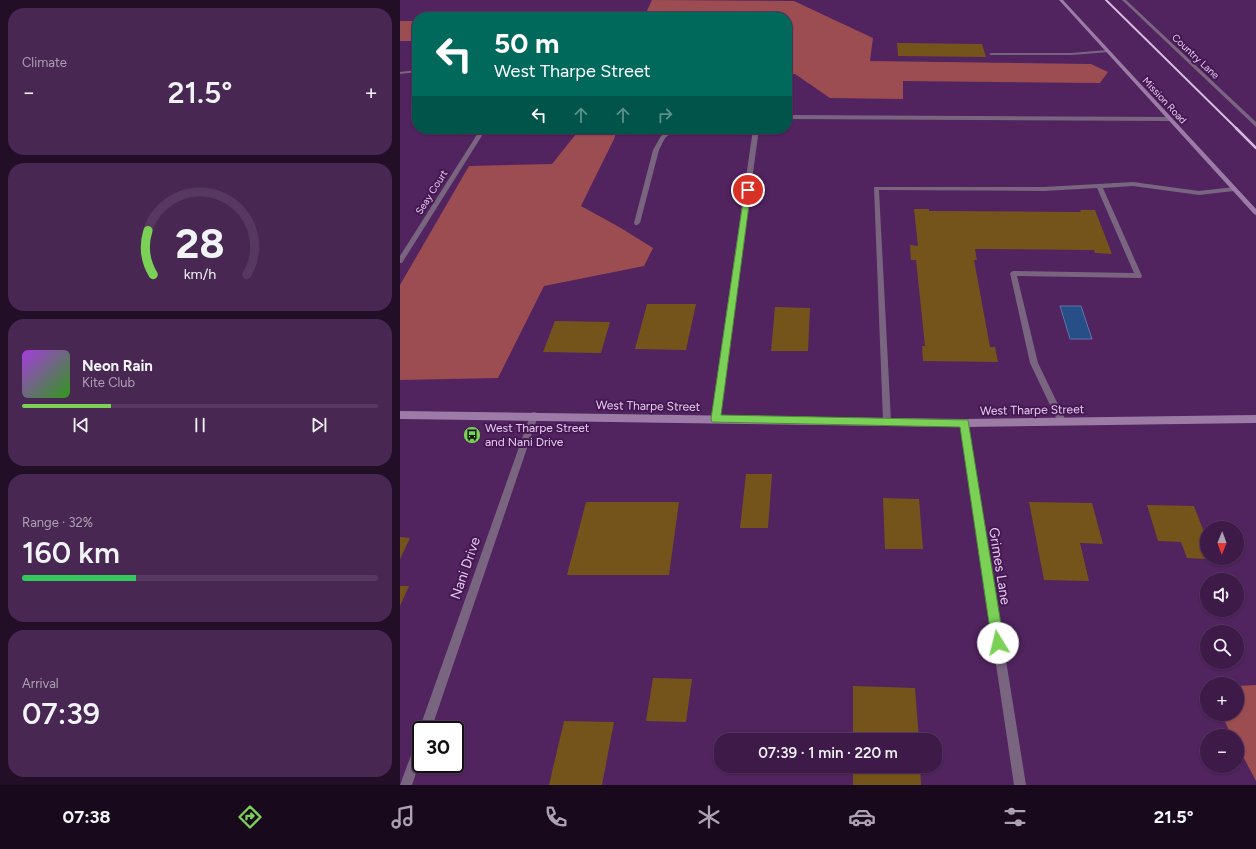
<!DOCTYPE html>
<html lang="en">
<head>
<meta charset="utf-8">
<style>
	body { margin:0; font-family:Figtree,sans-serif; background:#482752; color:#f1f3f6; height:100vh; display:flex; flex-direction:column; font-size:15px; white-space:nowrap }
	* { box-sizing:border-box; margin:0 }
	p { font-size:13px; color:#ada1b4 }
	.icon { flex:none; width:22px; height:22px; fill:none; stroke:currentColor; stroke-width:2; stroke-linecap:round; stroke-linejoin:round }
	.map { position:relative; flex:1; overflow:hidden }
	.details { display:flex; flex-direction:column; gap:8px; padding:8px; background:#220e27; width:400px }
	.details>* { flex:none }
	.hud { position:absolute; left:12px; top:12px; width:380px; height:122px; border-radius:16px; box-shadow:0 1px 3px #0004,0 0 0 1px #563860; background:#00695c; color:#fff; overflow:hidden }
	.needle { width:26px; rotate:181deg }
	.buttons { position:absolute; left:800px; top:521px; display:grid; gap:8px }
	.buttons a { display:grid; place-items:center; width:44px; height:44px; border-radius:50%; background:#3d1a47; box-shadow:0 1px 3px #0004,0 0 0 1px #563860; font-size:20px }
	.speed { position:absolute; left:12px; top:721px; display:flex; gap:8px; font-size:20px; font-weight:700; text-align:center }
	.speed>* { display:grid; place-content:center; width:52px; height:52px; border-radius:50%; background:#3d1a47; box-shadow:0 1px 3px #0004,0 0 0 1px #563860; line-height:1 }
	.speed .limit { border:2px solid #111; border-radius:6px; background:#fff; color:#111 }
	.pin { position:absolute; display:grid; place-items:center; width:34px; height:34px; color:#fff; margin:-17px; border:2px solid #fff; border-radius:50%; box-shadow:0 1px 4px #0007 }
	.me { position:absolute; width:44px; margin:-22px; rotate:351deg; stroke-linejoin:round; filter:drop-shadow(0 0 3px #0008) }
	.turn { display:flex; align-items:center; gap:14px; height:84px; padding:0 16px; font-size:18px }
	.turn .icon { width:52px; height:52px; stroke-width:2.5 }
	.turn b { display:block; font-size:28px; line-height:34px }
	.lanes { display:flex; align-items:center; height:38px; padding:0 16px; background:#0003; justify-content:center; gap:20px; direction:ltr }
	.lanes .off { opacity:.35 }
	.big { font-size:30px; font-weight:600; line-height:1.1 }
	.details .widget { flex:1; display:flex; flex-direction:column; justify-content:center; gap:6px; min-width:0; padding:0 14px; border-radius:16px; background:#482752 }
	.details .dial { align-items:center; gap:0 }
	.dial svg { height:104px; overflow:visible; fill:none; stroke:#563860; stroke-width:7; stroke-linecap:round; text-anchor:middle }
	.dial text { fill:#f1f3f6; stroke:none }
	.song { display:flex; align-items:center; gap:12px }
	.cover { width:48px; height:48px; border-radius:6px; background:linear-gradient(135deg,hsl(280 70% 55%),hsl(110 70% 35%)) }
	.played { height:4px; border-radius:2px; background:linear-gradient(90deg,#7ad156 25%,#563860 25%) }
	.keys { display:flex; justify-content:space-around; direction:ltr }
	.heat { display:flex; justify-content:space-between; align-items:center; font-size:22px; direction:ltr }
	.charge { height:6px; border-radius:3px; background:linear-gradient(90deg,#34c759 32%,#563860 0) }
	.trip { position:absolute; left:314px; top:733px; width:228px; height:40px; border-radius:16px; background:#3d1a47; box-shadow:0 1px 3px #0004,0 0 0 1px #563860; font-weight:600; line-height:40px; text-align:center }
	.menu { display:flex; height:64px; justify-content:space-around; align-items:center; background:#180a1c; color:#ada1b4 }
	.menu .icon { width:28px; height:28px }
	.menu .active { color:#7ad156 }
	.menu b { font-size:18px; color:#f1f3f6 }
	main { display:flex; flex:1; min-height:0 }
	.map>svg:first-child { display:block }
</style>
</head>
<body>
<main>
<section class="details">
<div class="widget"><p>Climate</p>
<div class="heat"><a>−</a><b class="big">21.5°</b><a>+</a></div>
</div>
<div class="widget dial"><svg viewBox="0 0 100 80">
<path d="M14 69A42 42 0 1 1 86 69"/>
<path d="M14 69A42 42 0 0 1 10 35" stroke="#7ad156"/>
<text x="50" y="56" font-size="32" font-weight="700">28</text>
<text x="50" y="72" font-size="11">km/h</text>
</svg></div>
<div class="widget">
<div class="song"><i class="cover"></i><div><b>Neon Rain</b><p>Kite Club</p></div></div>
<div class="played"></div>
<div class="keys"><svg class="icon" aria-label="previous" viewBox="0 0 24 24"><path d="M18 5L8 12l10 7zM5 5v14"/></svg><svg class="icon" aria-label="pause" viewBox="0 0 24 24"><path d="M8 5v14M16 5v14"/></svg><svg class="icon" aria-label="next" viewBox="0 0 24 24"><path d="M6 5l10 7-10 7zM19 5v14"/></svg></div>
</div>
<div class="widget"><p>Range · 32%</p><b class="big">160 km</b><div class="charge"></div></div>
<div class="widget"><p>Arrival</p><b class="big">07:39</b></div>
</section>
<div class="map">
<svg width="856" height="785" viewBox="0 0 856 785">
	<rect width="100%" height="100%" fill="#51235f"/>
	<g fill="#9c4d52">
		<polygon points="252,0 394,1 473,38 470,61 691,64 708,72 700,83 503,81 503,99 430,98 395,74 387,74 387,17 244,17"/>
		<rect x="0" y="21" width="17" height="20"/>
		<polygon points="180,129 217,129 214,139 181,206 221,228 253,248 244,266 144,286 98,378 0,380 0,285 69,166 152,164"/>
		<polygon points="856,685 856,781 837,745 837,736 832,736 821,714 837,714 837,686"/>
	</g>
	<polygon fill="#264e87" stroke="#6074a6" points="660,306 681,306 692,339 670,339"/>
	<g fill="#75541c">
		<polygon points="497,43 582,44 586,57 498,56"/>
		<polygon points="514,209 529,209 529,211 681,212 680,210 695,210 712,254 695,253 694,250 575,249 577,260 574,260 590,347 595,347 598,362 523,361 522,346 525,346 516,260 511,260 510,245 518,246"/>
		<polygon points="247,304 296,304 286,350 235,349"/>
		<polygon points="375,307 410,308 408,351 371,351"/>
		<polygon points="155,321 210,322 201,353 143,352"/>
		<polygon points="346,474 372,474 368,528 340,528"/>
		<polygon points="483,498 519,499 523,549 485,549"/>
		<polygon points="186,502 279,502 269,575 167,575"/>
		<polygon points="629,502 692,503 703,544 680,543 689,581 644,580"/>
		<polygon points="747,505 794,506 807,540 807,559 787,558 781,542 758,541"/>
		<polygon points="0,537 10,538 0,559"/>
		<polygon points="0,586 9,586 0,606"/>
		<polygon points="253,678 292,679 286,722 246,721"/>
		<polygon points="453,686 515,688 519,740 453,740"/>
		<polygon points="164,721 214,722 202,785 149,785"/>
		<polygon points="453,766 520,766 521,785 453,785"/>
	</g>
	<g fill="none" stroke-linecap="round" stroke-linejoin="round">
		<g fill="#796580" fill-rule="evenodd">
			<polygon points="707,50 709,50 709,52 671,55 591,55 589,54 591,53 671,53"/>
			<polygon points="17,70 17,72 0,74 0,72"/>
			<polygon points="387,115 770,117 773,119 770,121 387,119"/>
			<polygon points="270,129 276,129 265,138 259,150 240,223 237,225 235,225 234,223 253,150 261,136"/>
			<polygon points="353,129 359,129 319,419 318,422 315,423 312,422 311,419"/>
			<polygon points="733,182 799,191 834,187 837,189 834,191 799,195 733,186 703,188 742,276 741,278 617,276 638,363 666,421 665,424 662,425 659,424 630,363 610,273 613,271 734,273 697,188 644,191 479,190 491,421 490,424 487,425 484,424 483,421 474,187 644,187"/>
		</g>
		<g fill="#796580" fill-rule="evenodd">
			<polygon points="722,0 726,0 856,122 856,127"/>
			<polygon points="78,133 83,134 2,263 0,263 0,256"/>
			<polygon points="134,412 137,413 138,416 31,730 21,730 21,734 19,730 130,416 131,413"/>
			<polygon points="564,419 567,420 568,423 626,785 614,785 560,423 561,420"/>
			<polygon points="21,737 21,759 12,785 0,785 17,739"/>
		</g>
		<g fill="#9c7ca6" fill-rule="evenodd">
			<polygon points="659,0 663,0 856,209 856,215 854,214"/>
			<polygon points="0,411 564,419 856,415 856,423 564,427 0,419"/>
		</g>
		<polyline stroke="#d7bbe0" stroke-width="2" points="706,0 837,129"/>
		<polyline stroke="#d7bbe0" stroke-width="2.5" points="836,128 856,148"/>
	</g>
	<polygon fill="#7ad156" stroke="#4f8838" points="345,188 351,190 321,415 568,420 604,643 602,647 598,649 594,647 592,643 560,427 312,422 311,419"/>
	<defs>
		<symbol id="bus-disc" viewBox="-11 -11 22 22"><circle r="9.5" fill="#7ad156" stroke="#461853"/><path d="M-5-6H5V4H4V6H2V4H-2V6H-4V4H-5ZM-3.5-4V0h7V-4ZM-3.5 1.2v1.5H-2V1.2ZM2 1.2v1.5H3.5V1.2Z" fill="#111"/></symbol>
	</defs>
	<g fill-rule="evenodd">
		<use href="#bus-disc" x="62" y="425" width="20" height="20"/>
	</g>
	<g text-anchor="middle" stroke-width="4" stroke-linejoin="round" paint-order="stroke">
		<g font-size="10" fill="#e6ccee" stroke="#461853">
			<text transform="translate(796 56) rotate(43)" y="4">Country Lane</text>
			<text transform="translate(765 100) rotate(47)" y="4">Mission Road</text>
			<text transform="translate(31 192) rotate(-58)" y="4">Seay Court</text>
		</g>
		<g font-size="12" fill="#e6ccee" stroke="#461853">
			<text transform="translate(248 406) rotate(1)" y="4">West Tharpe Street</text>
			<text transform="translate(632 410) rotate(-1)" y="4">West Tharpe Street</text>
		</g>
		<g font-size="12" fill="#e6ccee" stroke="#461853" text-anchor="start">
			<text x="85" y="432">West Tharpe Street<tspan x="85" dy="14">and Nani Drive</tspan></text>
		</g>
		<g font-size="14" fill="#e6ccee" stroke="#461853">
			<text transform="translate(600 566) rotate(81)" y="5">Grimes Lane</text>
			<text transform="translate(65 568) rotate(-71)" y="5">Nani Drive</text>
		</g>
	</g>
</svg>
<div class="buttons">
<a><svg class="needle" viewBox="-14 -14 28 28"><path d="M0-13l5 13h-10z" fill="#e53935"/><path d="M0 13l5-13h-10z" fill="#ada1b4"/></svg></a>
<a><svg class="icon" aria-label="sound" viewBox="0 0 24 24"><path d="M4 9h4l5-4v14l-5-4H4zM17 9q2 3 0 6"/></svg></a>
<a><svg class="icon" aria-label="search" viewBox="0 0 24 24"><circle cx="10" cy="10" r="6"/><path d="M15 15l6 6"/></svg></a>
<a>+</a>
<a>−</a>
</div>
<div class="speed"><div class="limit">30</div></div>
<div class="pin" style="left:348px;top:190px;background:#d93025"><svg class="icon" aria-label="arrive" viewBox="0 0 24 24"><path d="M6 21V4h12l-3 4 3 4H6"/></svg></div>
<svg class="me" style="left:598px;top:643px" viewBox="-20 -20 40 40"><circle r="19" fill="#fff"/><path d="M0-13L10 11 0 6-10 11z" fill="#7ad156"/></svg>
<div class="trip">07:39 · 1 min · 220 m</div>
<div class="hud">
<div class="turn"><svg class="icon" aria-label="left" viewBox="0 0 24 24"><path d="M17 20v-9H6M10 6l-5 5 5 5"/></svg><div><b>50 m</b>West Tharpe Street</div></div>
<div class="lanes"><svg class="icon" aria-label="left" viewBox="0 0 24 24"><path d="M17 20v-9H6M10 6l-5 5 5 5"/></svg><svg class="icon off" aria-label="ahead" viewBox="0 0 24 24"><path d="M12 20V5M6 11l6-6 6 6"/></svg><svg class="icon off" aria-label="ahead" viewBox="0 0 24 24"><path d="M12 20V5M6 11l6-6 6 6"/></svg><svg class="icon off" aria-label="right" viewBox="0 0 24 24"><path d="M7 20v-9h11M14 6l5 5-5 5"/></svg></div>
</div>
</div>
</main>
<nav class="menu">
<b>07:38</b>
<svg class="icon active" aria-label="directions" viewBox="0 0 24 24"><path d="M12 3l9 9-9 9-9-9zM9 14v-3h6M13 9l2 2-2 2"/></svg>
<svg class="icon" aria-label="music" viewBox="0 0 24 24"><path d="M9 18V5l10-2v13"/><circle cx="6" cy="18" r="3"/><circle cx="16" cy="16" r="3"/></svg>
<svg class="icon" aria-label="phone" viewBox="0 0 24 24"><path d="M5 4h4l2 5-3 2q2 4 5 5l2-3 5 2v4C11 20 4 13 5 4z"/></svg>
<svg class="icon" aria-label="climate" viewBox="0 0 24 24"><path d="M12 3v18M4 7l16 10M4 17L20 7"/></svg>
<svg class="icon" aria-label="car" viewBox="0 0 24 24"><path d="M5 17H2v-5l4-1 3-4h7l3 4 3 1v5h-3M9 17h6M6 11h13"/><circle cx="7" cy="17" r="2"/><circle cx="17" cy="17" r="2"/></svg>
<svg class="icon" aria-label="filters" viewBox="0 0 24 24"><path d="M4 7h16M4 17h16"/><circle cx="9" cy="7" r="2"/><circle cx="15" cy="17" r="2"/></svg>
<b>21.5°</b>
</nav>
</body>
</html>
